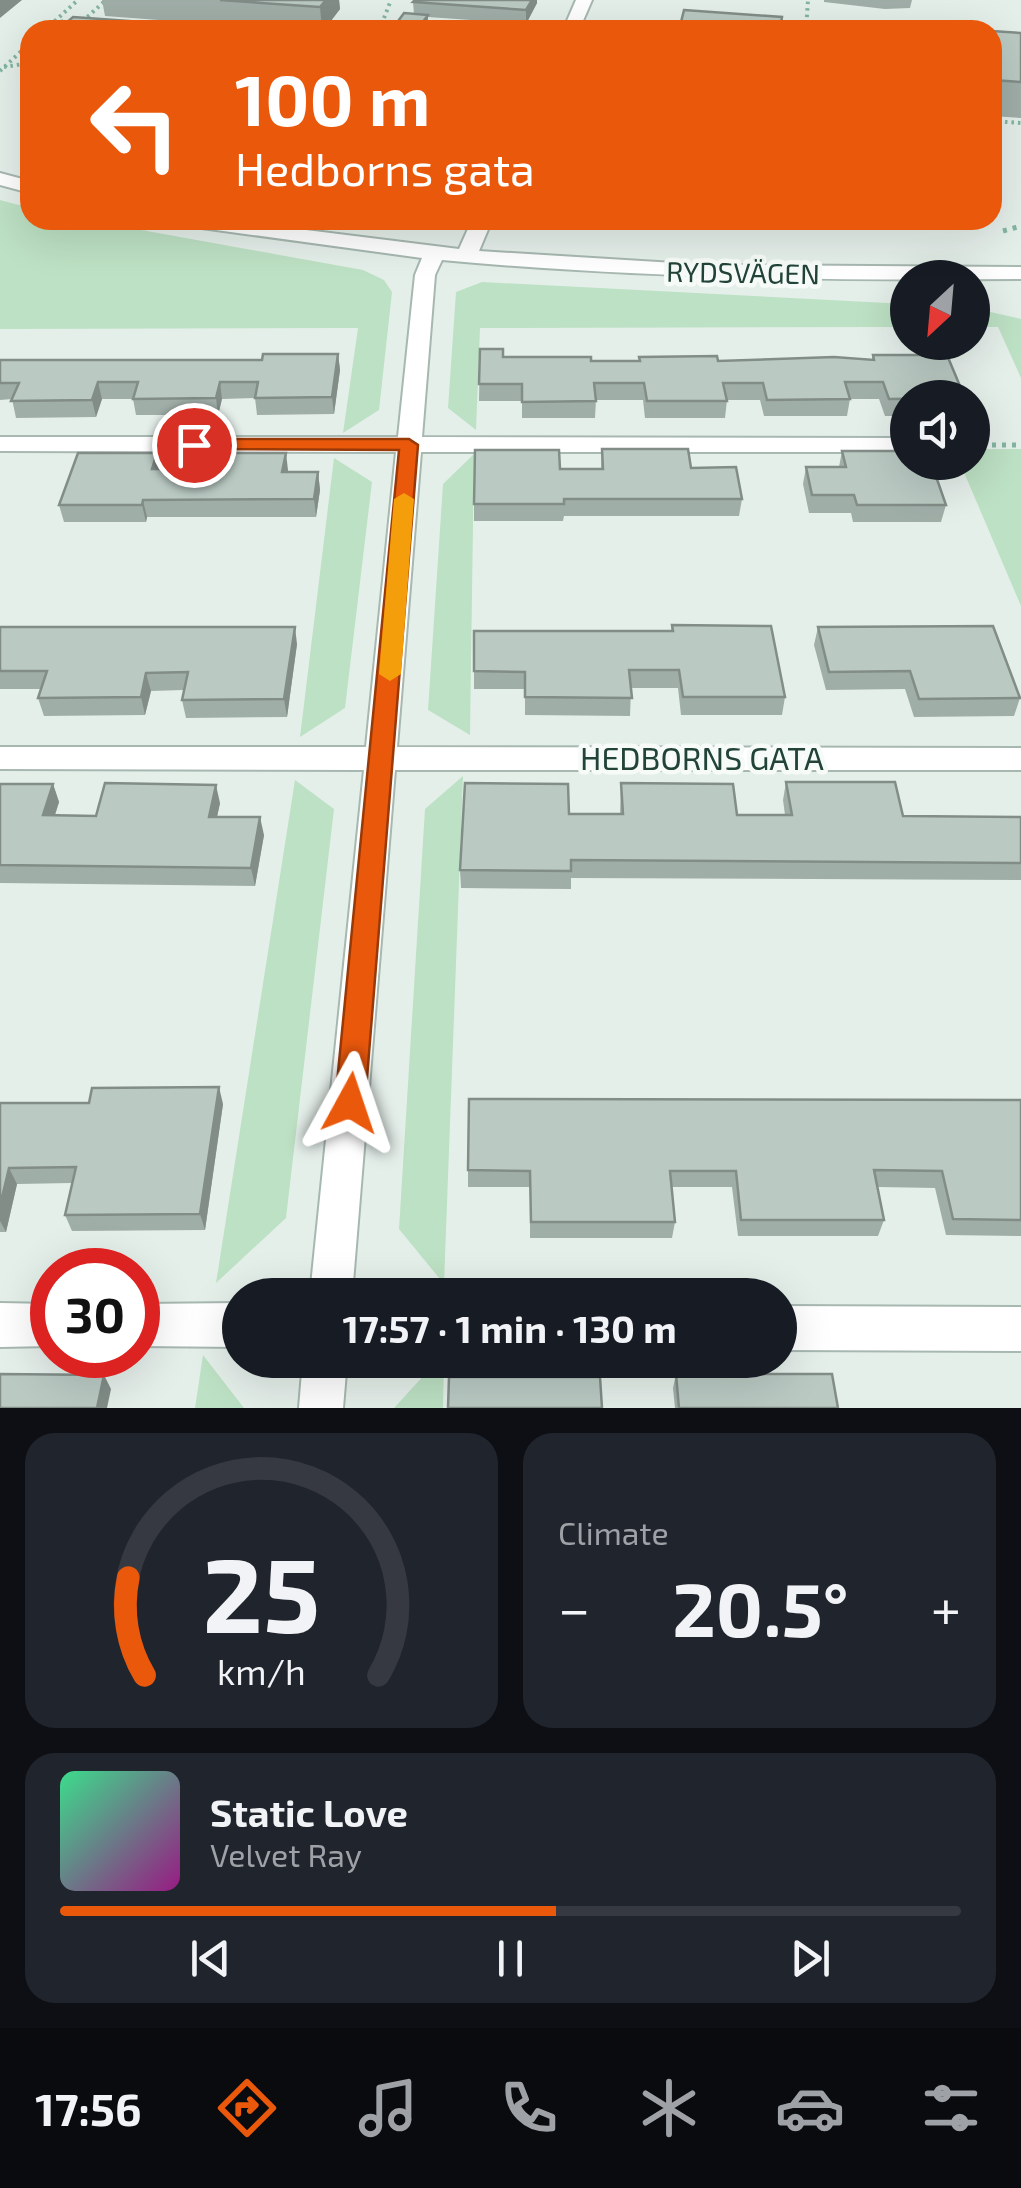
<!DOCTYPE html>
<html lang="en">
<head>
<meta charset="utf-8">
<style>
	body { margin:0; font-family:"Exo 2",sans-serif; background:#20242c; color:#f1f3f6; height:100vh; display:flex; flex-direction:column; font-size:38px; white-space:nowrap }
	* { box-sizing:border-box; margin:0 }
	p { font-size:32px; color:#9ea1a6 }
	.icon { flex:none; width:55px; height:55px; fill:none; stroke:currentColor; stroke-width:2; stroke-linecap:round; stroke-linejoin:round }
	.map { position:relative; height:1408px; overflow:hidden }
	.side { display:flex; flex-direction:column; gap:25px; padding:25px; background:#0d0f14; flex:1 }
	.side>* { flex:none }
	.hud { position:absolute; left:20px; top:20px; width:982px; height:210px; border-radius:30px; box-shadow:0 10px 40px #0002; background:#ea580c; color:#fff; overflow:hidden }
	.needle { width:65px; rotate:206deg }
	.fabs { position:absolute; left:890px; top:260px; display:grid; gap:20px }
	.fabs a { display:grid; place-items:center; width:100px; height:100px; border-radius:50%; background:#171b24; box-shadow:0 10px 40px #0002; font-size:50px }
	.speed { position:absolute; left:30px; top:1248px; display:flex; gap:20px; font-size:50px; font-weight:700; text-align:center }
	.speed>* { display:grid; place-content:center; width:130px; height:130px; border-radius:50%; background:#171b24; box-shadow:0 10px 40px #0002; line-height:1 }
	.speed .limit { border:15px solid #d22; background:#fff; color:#111 }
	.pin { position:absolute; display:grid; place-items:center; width:85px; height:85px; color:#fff; margin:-42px; border:5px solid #fff; border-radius:50%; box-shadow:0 2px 10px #0007 }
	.me { position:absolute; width:110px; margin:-55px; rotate:5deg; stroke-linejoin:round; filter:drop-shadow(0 0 8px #0008) }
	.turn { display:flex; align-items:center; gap:35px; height:210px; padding:0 50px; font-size:45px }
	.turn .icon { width:130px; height:130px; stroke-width:2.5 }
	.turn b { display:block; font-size:70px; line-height:85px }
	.big { font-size:75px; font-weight:700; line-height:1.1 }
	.side .card { flex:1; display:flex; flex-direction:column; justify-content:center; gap:15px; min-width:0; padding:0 35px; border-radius:30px; background:#20242c }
	.side .dial { align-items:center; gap:0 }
	.dial svg { height:260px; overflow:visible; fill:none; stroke:#363941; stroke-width:7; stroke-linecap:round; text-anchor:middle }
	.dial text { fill:#f1f3f6; stroke:none }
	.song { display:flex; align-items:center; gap:30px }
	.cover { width:120px; height:120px; border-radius:15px; background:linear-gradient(135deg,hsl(150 70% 55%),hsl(310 70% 35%)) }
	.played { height:10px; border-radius:5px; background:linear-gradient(90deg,#ea580c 55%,#363941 55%) }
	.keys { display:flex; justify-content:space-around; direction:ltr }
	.heat { display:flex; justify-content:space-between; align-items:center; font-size:55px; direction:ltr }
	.side .tiles { flex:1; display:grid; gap:25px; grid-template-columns:1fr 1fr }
	.card:last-child { grid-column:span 2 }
	.trip { position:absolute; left:222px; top:1278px; width:575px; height:100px; border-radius:50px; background:#171b24; box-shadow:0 10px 40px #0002; font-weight:700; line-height:100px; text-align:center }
	.dock { display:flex; height:160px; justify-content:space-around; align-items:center; background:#090b0e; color:#9ea1a6 }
	.dock .icon { width:70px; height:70px }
	.dock .current { color:#ea580c }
	.dock b { font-size:45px; color:#f1f3f6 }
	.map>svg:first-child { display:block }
</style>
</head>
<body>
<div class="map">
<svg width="1021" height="1408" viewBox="0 0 1021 1408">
	<rect width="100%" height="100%" fill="#e5efea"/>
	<g fill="#bde1c4">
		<polygon points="0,200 30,208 30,220 86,220 363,270 384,280 392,292 379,410 343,433 358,328 0,329"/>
		<polygon points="482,282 907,304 907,327 480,328 476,430 448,408 456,292"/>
		<polygon points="973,308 1021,319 1021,378 998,327 973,327"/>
		<polygon points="973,449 1021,449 1021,606 960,463 972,462"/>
		<polygon points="474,454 470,735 428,710 443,484"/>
		<polygon points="334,458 372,482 345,708 300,737"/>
		<polygon points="463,776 444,1284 399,1229 425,809"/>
		<polygon points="295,780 334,809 286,1218 216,1283"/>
		<polygon points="203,1355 244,1408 195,1408"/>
		<polygon points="438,1360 444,1360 443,1408 394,1408"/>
	</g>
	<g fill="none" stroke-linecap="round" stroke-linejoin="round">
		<defs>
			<g id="minor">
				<polygon points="576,0 592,0 579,30 563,30"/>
				<polygon points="0,173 30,181 30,193 0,185"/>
				<path d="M177,220H225L459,249L472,220H492L479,251L707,265L1021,267V279C835,281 634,278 442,260L435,275L422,437L908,438V452H421L397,747L1021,748V770H395L352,1295H310L364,770L0,769V747H366L396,452L0,451V437H398L415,275L422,258L187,226Z"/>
				<polygon points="0,1303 52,1304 52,1346 0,1347"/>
				<polygon points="240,1303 240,1347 138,1346 138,1304"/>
				<polygon points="780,1306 1021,1307 1021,1351 780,1350"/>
				<polygon points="303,1360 347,1360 343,1408 299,1408"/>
			</g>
		</defs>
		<use href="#minor" stroke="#a7b8b1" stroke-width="4"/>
		<g stroke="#83b5a2" stroke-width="4" stroke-dasharray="2.5 4" stroke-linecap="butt">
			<polyline points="384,18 391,0"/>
			<polyline points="54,21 71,22"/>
			<polyline points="45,30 78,0"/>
			<polyline points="73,30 106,0"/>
			<polyline points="806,30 808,0"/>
			<polyline points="4,67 30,63"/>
			<polyline points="0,71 30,43"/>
			<polyline points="992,121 1021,123"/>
			<polyline points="105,220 128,225"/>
		</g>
		<g stroke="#83b5a2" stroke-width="5" stroke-dasharray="4 6" stroke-linecap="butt">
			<polyline points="116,222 146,228"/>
			<polyline points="1003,231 1021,226"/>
			<polyline points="972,445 1021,445"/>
		</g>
		<use href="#minor" fill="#fff" fill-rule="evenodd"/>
	</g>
	<g fill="#a0aea8">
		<polygon points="102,0 339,0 340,9 324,30 294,30 105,16"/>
		<polygon points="824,0 912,0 910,8 885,9 824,2"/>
		<polygon points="413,2 537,3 526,24 428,17 427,30 393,30 393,28 414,14"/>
		<polygon points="992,31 1021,33 1021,118 992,116"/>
		<polygon points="480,349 503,357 591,361 639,361 639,357 718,361 872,360 873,355 908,398 908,416 885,416 879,399 850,399 847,416 764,416 760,400 727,400 725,418 645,418 643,400 596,400 595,418 522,418 522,401 479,401"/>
		<polygon points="338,354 340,370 334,414 257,415 255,398 222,399 218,415 136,415 133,399 102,399 96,417 16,418 12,399 0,400 0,360 262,360"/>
		<polygon points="602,449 691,468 742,499 739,516 564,516 563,521 474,521 474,504 560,469 601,469"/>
		<polygon points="842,451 946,505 941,522 853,522 851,513 809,513 803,484 806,467 839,467"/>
		<polygon points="160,469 288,470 287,472 318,472 320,490 316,517 147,517 146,522 64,522 59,505"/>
		<polygon points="672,625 785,697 782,715 681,715 678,688 631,688 630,716 525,715 525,689 474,689 474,671 671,631"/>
		<polygon points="0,627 297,644 287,717 186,718 182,700 184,690 151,691 145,715 44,716 38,698 41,689 0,689"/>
		<polygon points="818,627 1020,698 1014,716 914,717 905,689 826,690 814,645"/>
		<polygon points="786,782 903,816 1021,817 1021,880 571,878 571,889 461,888 460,870 569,814 620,814 621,783 737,815 785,815 783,800"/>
		<polygon points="0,784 53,784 59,802 55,815 96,816 220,803 217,817 264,835 255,886 0,883"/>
		<polygon points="1021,1100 1021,1236 946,1235 935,1188 878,1187 884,1220 878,1236 738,1236 732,1187 672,1187 675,1222 672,1238 530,1238 530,1187 468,1187 468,1170"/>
		<polygon points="0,1103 223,1104 205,1230 72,1231 65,1215 72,1183 17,1184 6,1232 0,1232"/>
		<polygon points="676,1374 838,1408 675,1408 673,1388"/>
	</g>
	<g fill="#828d88">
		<polygon points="0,0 22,0 0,18"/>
		<polygon points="326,0 339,0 340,9 324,30 322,30 320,7"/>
		<polygon points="532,0 537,0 537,3 526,24 526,10"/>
		<polygon points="428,15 427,30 417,30"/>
		<polygon points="338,354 340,370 334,414 332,397"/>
		<polygon points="98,382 102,399 96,417 92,400"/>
		<polygon points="220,382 222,399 218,415 216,398"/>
		<polygon points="157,453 160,471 152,469"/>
		<polygon points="286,453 288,470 284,489 282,472"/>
		<polygon points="318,472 320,490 316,517 314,499"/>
		<polygon points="143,500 147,517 146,522 142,505"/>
		<polygon points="295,627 297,644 287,717 284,699"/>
		<polygon points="146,673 151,691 145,715 141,697"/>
		<polygon points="53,784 59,802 49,833 43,815"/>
		<polygon points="216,785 220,803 213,835 209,817"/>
		<polygon points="260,817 264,835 255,886 251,868"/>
		<polygon points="219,1087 223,1104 205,1230 200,1214"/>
		<polygon points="9,1168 17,1184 6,1232 0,1221 0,1206"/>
		<polygon points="104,1375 111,1389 107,1408 97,1408"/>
	</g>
	<g fill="#bacac3" stroke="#828d88" stroke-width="2.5">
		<polygon points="220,0 326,0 320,7"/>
		<polygon points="415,0 532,0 526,10 413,2"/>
		<polygon points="684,10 782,17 780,30 679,30"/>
		<polygon points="404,13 428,15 417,30 393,28"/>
		<polygon points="73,17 257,30 58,30"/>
		<polygon points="919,26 975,30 919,30"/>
		<polygon points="992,31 1021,33 1021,82 992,80"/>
		<polygon points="480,349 503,349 503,357 591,357 591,361 640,361 639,357 717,356 718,361 834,357 874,360 873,355 947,355 965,398 889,399 883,382 845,382 850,399 767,400 763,383 723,383 727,401 647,401 644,383 594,383 596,401 522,402 522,384 479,384"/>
		<polygon points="263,354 338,354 332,397 255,398 258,382 220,382 216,398 133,399 138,382 98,382 92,400 11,401 19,383 0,383 0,360 262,360"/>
		<polygon points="602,449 688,449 691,468 736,467 742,499 564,499 564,504 474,504 475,450 559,450 560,469 603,469"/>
		<polygon points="842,451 908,451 908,462 931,462 946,505 857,505 854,495 812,495 806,467 846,467"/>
		<polygon points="78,453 157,453 152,469 198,469 203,453 286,453 282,472 318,472 314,499 143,500 142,505 59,505"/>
		<polygon points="672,625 771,626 785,697 683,697 679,670 629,670 632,698 525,697 525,672 474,671 474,631 673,631"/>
		<polygon points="993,626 1020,698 919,699 910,671 829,672 818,627"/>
		<polygon points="0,627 295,627 284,699 182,700 188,672 146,673 141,697 38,698 47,671 0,671"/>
		<polygon points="786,782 895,782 903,816 1021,817 1021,863 571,860 571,871 460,870 465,783 568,784 569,814 623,814 621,783 733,784 737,815 792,815"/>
		<polygon points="105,783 216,785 209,817 260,817 251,868 0,865 0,784 53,784 43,815 96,816"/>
		<polygon points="219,1087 200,1214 65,1215 76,1167 9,1168 0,1206 0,1103 89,1103 92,1088"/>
		<polygon points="469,1099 1021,1100 1021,1220 953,1219 942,1171 874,1170 884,1220 741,1220 736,1171 670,1171 675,1222 531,1222 530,1171 468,1170"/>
		<polygon points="0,1374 104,1375 97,1408 0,1408"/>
		<polygon points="676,1374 832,1374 838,1408 679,1408"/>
		<polygon points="449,1377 600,1377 602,1408 448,1408"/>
	</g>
	<polygon fill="#ea580c" stroke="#983908" stroke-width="2.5" points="194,439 409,439 418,445 365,1103 360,1112 350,1116 340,1112 335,1103 399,450 187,449 187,441"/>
	<polygon fill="#f59e0b" points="404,493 414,499 401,674 390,681 379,674 394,499"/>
	<g text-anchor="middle" stroke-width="9" stroke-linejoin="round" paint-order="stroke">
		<g font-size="28" fill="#224338" stroke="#f6fbf8">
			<text transform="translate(743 273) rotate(1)" y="10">RYDSVÄGEN</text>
		</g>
		<g font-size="32" fill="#224338" stroke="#f6fbf8">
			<text x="702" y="770">HEDBORNS GATA</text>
		</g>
	</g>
</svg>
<div class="fabs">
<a><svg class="needle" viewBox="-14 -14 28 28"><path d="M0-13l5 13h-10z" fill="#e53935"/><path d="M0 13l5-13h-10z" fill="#9ea1a6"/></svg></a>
<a><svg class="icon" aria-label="sound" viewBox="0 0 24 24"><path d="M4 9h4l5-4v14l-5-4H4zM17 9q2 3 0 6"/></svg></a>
</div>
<div class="speed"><div class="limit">30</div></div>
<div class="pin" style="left:194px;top:445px;background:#d93025"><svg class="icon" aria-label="arrive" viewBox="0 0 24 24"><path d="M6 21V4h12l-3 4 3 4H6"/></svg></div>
<svg class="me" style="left:350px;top:1103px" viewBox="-20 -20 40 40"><path d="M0-17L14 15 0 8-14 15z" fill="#ea580c" stroke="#fff" stroke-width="4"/></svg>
<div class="trip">17:57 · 1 min · 130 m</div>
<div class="hud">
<div class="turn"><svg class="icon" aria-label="left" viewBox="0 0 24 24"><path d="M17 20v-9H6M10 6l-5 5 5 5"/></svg><div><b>100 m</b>Hedborns gata</div></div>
</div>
</div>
<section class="side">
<div class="tiles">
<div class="card dial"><svg viewBox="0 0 100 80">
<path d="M14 69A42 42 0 1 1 86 69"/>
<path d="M14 69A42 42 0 0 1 9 39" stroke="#ea580c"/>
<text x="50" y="56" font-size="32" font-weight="700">25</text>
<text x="50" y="72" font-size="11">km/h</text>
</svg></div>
<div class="card"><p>Climate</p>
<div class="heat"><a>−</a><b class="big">20.5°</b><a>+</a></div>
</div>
<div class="card">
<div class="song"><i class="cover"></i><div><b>Static Love</b><p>Velvet Ray</p></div></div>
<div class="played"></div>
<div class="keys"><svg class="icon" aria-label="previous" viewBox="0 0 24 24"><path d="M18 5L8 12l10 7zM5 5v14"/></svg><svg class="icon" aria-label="pause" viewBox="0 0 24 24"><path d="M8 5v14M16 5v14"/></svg><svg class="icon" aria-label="next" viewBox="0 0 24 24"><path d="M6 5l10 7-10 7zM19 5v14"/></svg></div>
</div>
</div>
</section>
<nav class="dock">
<b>17:56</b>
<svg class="icon current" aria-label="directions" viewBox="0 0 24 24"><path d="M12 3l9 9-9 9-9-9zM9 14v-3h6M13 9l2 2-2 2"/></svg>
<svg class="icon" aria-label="music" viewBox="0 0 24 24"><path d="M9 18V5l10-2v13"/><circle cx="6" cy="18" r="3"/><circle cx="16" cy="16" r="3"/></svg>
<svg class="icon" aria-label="phone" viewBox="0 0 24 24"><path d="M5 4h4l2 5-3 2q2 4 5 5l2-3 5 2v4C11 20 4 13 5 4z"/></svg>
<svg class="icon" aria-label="climate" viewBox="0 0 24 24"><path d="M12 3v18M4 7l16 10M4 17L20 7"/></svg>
<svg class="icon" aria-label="car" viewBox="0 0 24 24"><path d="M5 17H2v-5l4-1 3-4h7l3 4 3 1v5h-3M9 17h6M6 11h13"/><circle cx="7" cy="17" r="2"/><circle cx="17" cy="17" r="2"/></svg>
<svg class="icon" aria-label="filters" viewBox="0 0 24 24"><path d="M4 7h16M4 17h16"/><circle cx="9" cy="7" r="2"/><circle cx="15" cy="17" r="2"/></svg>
</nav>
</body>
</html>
